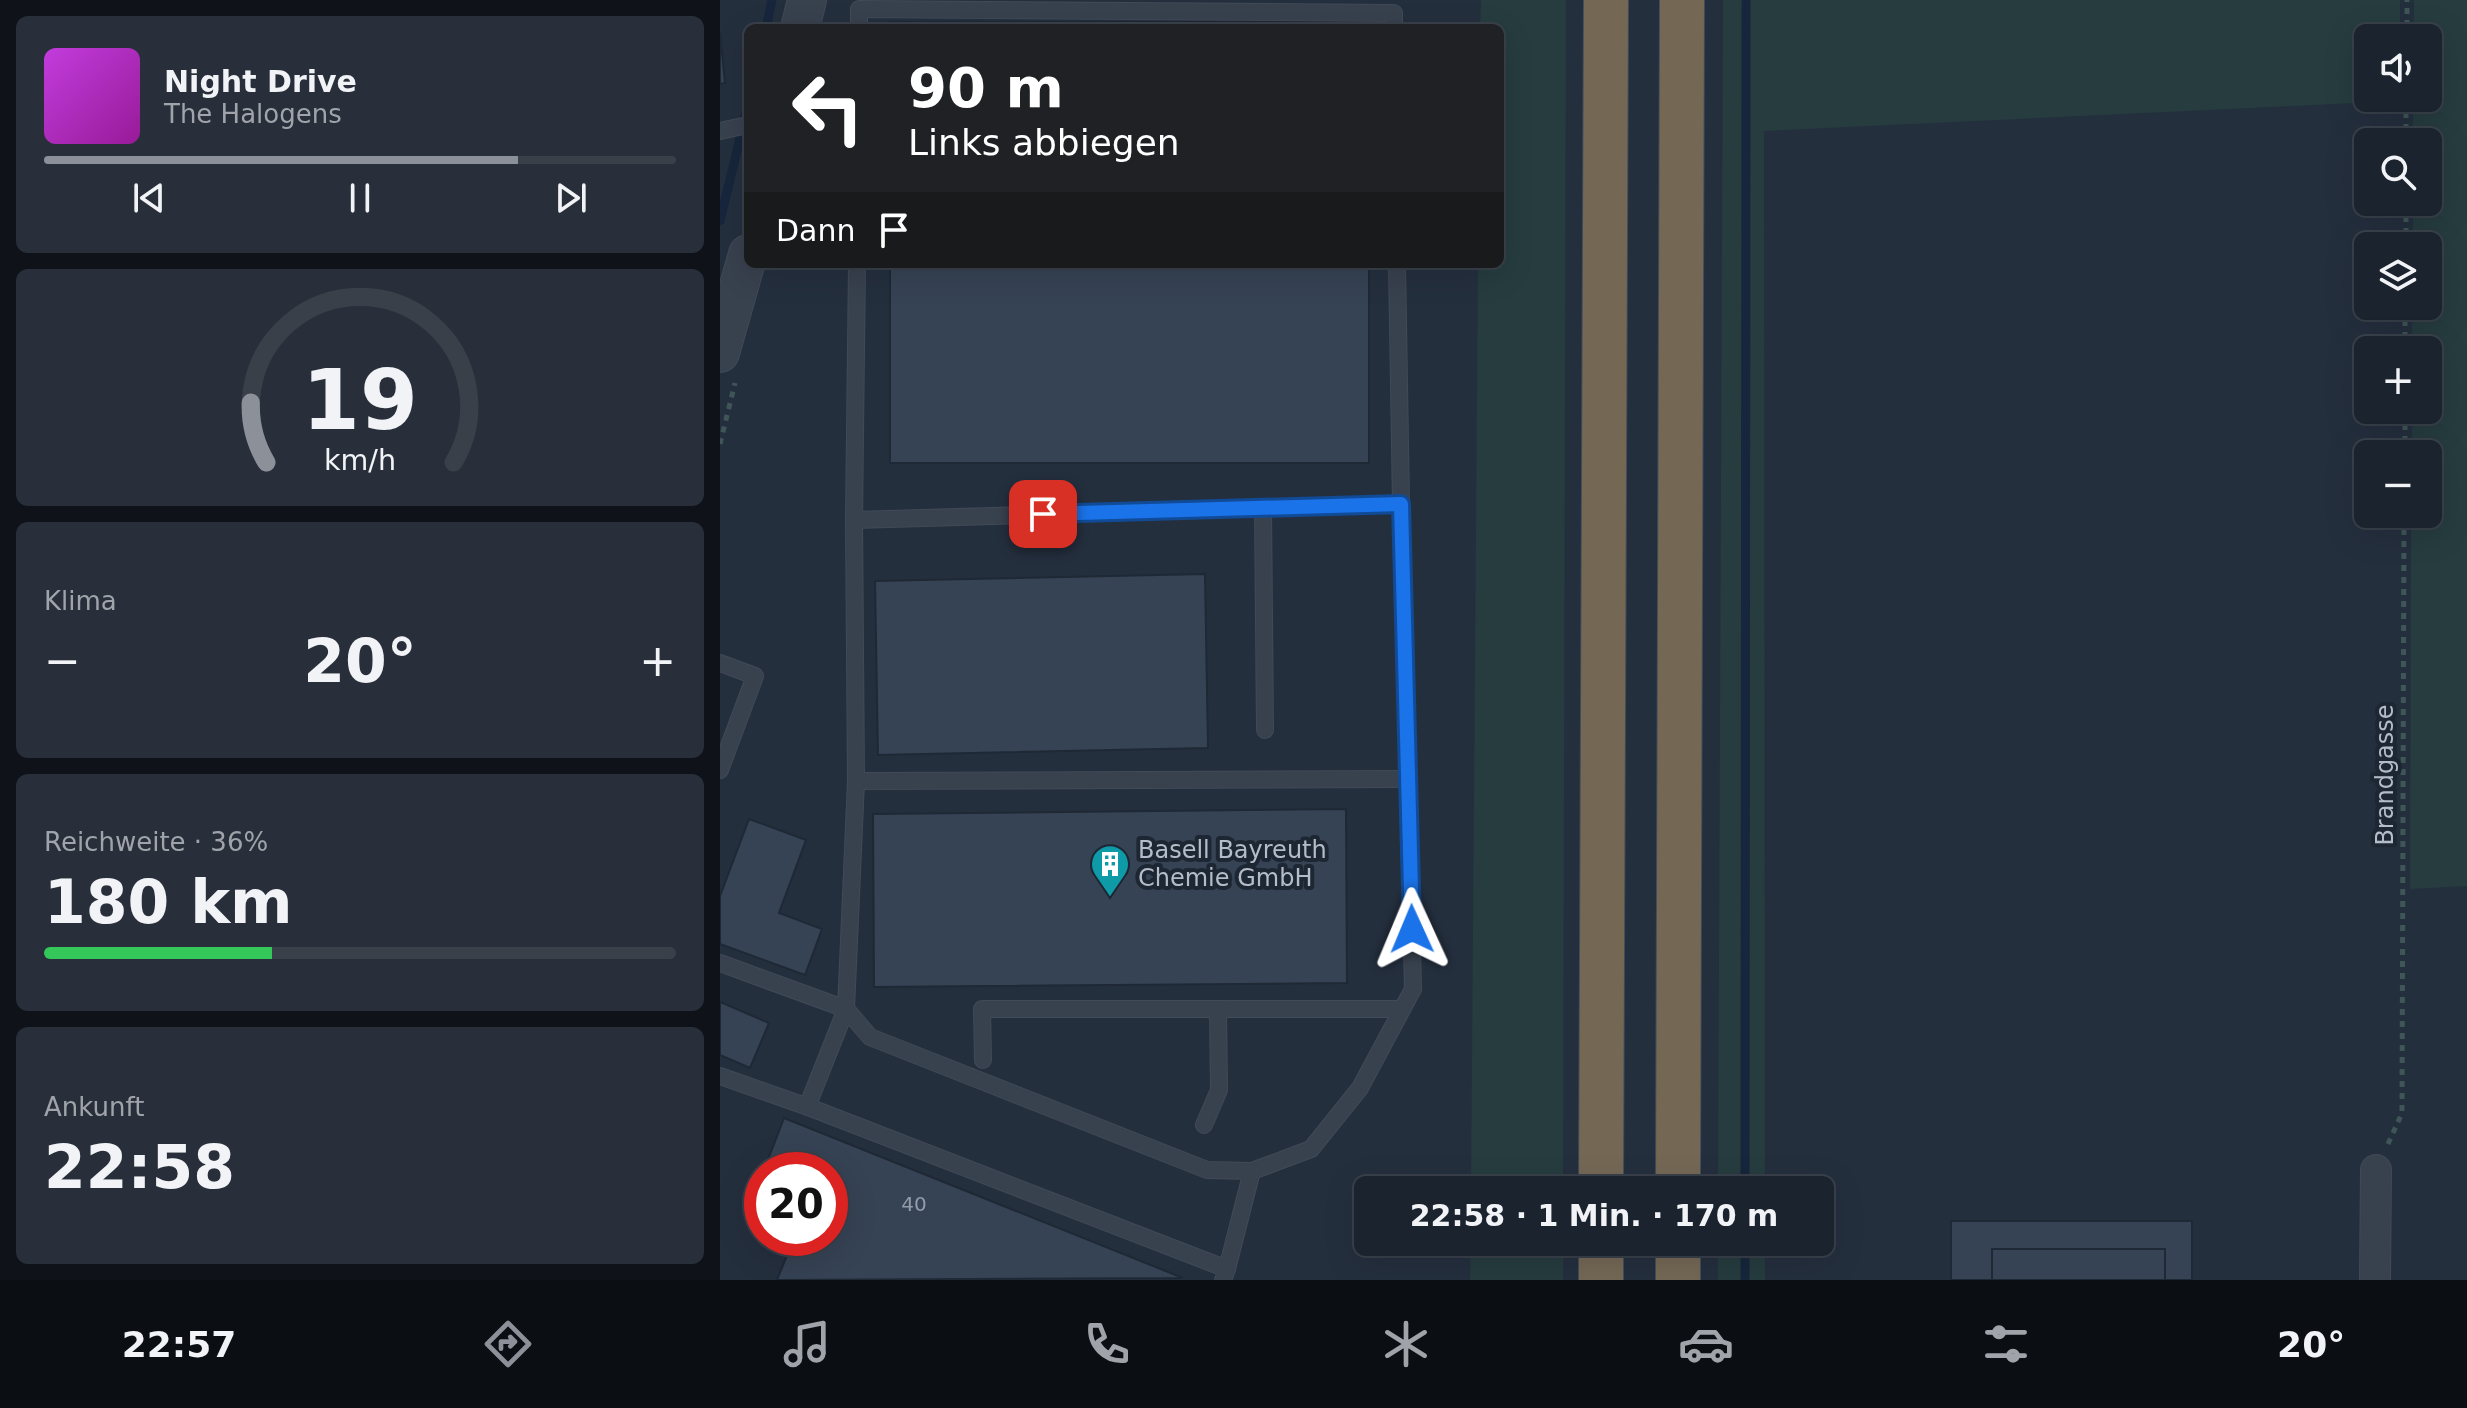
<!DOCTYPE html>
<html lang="de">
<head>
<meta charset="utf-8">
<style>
	body { margin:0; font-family:"DejaVu Sans",sans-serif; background:#282f3a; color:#f1f3f6; height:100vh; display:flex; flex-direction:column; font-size:30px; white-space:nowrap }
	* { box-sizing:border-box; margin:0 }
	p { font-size:26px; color:#a0a4aa }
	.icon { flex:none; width:44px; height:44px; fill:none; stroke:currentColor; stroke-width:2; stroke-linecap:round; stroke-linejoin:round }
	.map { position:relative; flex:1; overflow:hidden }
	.sheet { display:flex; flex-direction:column; gap:16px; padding:16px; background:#0f1319; width:720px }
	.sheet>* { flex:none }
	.banner { position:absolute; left:24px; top:24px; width:760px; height:244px; border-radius:12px; box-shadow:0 8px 32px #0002,0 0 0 2px #39404a; background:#202124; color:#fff; overflow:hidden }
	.fabs { position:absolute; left:1634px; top:24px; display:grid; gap:16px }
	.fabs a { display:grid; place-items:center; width:88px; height:88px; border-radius:12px; background:#1b232e; box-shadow:0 8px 32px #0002,0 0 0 2px #39404a; font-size:40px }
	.speed { position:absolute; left:24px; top:1152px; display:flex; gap:16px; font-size:40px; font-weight:700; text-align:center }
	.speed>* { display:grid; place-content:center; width:104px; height:104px; border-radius:50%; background:#1b232e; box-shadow:0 8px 32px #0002,0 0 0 2px #39404a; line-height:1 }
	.speed .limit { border:12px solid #d22; background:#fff; color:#111 }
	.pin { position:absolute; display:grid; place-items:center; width:68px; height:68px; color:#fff; margin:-34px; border-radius:16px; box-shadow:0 4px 12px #0006 }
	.me { position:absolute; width:88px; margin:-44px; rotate:359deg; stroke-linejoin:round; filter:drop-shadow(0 0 6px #0008) }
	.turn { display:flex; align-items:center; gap:28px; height:168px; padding:0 32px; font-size:36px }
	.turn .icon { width:104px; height:104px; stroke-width:2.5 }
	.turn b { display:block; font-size:56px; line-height:68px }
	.then { display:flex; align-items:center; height:76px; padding:0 32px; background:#0003; gap:16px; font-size:30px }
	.big { font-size:60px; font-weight:700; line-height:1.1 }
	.sheet .card { flex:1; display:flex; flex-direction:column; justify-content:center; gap:12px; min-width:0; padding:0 28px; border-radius:12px; background:#282f3a }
	.sheet .dial { align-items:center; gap:0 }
	.dial svg { height:208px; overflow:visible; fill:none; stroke:#39404a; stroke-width:7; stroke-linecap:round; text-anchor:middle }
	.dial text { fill:#f1f3f6; stroke:none }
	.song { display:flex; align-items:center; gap:24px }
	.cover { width:96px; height:96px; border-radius:12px; background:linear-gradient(135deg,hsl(290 70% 55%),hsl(300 70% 35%)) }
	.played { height:8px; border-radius:4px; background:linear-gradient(90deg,#8c9099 75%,#39404a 75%) }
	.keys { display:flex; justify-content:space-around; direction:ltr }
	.heat { display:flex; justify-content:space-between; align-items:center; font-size:44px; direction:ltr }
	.charge { height:12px; border-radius:6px; background:linear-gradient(90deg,#34c759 36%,#39404a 0) }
	.trip { position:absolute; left:634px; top:1176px; width:480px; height:80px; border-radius:12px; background:#1b232e; box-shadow:0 8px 32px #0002,0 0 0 2px #39404a; font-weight:700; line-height:80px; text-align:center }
	.tabs { display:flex; height:128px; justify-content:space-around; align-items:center; background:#0b0e12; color:#a0a4aa }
	.tabs .icon { width:56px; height:56px }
	.tabs .selected { color:#8c9099 }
	.tabs b { font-size:36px; color:#f1f3f6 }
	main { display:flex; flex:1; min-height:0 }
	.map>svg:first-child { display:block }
</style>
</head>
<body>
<main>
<section class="sheet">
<div class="card">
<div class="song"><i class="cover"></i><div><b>Night Drive</b><p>The Halogens</p></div></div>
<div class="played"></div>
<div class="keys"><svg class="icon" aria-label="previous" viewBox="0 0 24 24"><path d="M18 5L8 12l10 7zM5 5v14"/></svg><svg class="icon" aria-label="pause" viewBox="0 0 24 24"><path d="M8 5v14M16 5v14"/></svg><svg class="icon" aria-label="next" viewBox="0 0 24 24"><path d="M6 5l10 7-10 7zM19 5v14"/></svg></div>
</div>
<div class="card dial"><svg viewBox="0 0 100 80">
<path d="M14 69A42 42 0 1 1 86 69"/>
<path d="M14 69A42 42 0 0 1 8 46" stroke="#8c9099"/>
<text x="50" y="56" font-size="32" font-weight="700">19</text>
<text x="50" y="72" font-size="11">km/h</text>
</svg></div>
<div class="card"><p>Klima</p>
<div class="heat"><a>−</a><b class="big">20°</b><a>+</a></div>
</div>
<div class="card"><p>Reichweite · 36%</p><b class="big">180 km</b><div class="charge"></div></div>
<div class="card"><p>Ankunft</p><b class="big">22:58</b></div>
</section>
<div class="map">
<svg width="1747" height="1280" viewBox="0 0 1747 1280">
	<rect width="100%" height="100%" fill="#242f3e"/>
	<g fill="#263c3f">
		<polygon points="761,0 846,0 843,1190 751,1190 758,264 780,264 780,28 760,28"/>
		<polygon points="1003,0 1680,0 1680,38 1648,38 1648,98 1679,98 1679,101 1044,131 1045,1190 998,1190"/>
		<polygon points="1694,0 1747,0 1747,886 1690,889 1691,514 1708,514 1708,454 1692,454 1692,410 1708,410 1708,350 1692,350 1692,306 1708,306 1708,246 1693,246 1693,202 1708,202 1708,142 1693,142 1693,98 1708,98 1708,38 1694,38"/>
		<polygon points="751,1242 843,1242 843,1280 750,1280"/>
		<rect x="998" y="1242" width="47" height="38"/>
	</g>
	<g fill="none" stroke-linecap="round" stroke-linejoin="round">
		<g stroke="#17263c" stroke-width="9">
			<polyline points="46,28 52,0"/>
			<polyline points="0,221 28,105"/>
			<polyline points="1025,1190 1026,0"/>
			<polyline points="1025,1280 1025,1242"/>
		</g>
	</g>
	<g fill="#364354" stroke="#1f2835" stroke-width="2">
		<rect x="170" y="22" width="479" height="6"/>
		<polygon points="0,32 5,83 0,84"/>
		<rect x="170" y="264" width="479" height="199"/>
		<polygon points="485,574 488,748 158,755 155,581"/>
		<polygon points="626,809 627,983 154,987 153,814"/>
		<polygon points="29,819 86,840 59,913 102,929 85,975 0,944 0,896"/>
		<polygon points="0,1002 49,1023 30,1068 0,1055"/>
		<polygon points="64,1118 463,1278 57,1280 74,1238 110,1238 110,1170 44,1170"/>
		<polygon points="42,1174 42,1220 26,1213"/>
		<polygon points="1231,1221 1472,1221 1472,1280 1445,1280 1445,1249 1272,1249 1272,1280 1231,1280"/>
		<rect x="1272" y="1249" width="173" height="31"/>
	</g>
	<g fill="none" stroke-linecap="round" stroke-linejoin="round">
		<defs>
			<g id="service">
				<polyline points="139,28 139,9 674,13 674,28"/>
				<polyline points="0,131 28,125"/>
				<polyline points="543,508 545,730"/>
				<polyline points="134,520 681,504"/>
				<polyline points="0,663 35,676 0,770"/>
				<polyline points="136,781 688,779"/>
				<polyline points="0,963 126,1009 150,1037 487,1170 532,1171 591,1149 640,1088 693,989 681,504 677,264"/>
				<polyline points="263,1060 262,1009 682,1009"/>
				<polyline points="0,1076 91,1108 507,1269 503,1280"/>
				<polyline points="87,1107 126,1009 136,781 134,520 137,264"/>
				<polyline points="484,1125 499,1090 498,1009"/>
				<polyline points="507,1269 532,1171"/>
			</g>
			<polyline id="minor" points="1655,1280 1656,1170"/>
			<g id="tertiary">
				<polyline points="80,28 87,0"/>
				<polyline points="0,353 28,254"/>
			</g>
			<g id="motorway">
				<polyline points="881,1190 886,0"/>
				<polyline points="958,1190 962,0"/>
				<polyline points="881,1280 881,1242"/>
				<polyline points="958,1280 958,1242"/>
			</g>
		</defs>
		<use href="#service" stroke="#414a57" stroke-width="18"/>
		<use href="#minor" stroke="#414a57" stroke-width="32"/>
		<use href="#tertiary" stroke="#414a57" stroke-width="40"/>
		<use href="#motorway" stroke="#434c59" stroke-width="46"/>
		<g stroke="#3f5557" stroke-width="5" stroke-dasharray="6 6" stroke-linecap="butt">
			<polyline points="1687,38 1687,0"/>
			<polyline points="1686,142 1686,98"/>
			<polyline points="1686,246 1686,202"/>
			<polyline points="1685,350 1685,306"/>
			<polyline points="0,444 15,383"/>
			<polyline points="1685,454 1685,410"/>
			<polyline points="1668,1144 1682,1113 1684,514"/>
		</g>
		<use href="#service" stroke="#38414e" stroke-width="16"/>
		<use href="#minor" stroke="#38414e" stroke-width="30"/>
		<use href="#tertiary" stroke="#38414e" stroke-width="38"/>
		<use href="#motorway" stroke="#746855" stroke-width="44"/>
	</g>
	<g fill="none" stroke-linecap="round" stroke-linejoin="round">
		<defs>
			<polyline id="route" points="323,514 681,504 692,929"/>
		</defs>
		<use href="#route" stroke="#114b97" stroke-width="20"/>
		<use href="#route" stroke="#1a73e8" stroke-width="14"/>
	</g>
	<defs>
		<symbol id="building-pin" viewBox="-11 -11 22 30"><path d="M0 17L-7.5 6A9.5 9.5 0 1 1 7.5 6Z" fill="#0f9aa8" stroke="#1d2633"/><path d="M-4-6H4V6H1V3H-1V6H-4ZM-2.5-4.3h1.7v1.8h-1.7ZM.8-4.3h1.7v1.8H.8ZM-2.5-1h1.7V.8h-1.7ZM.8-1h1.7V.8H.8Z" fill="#fff"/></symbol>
	</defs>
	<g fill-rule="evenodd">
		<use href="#building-pin" x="368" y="842" width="44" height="60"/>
	</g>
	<g text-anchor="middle" stroke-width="8" stroke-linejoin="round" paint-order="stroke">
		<g font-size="20" fill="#929caa">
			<text x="194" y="1211">40</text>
		</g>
		<g font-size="24" fill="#b4bcc9" stroke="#1d2633">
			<text transform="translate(1665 775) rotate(-90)" y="8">Brandgasse</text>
		</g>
		<g font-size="24" fill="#b4bcc9" stroke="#1d2633" text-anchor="start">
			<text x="418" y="858">Basell Bayreuth<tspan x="418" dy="28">Chemie GmbH</tspan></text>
		</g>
	</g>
</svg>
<div class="fabs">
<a><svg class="icon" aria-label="sound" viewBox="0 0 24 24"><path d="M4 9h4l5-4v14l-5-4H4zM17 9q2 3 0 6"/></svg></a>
<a><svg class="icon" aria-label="search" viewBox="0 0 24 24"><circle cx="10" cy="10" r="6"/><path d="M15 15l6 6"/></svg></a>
<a><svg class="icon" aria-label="layers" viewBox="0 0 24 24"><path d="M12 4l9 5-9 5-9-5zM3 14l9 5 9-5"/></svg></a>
<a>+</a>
<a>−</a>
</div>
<div class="speed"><div class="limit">20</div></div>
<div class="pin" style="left:323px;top:514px;background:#d93025"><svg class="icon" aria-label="arrive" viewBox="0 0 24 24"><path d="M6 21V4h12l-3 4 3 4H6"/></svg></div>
<svg class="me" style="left:692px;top:929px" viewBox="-20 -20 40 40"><path d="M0-17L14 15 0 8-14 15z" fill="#1a73e8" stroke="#fff" stroke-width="4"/></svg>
<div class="trip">22:58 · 1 Min. · 170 m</div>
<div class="banner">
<div class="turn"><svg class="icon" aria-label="left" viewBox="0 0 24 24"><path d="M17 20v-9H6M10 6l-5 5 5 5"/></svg><div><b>90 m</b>Links abbiegen</div></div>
<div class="then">Dann<svg class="icon" aria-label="arrive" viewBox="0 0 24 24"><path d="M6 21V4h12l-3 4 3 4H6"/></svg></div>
</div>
</div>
</main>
<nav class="tabs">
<b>22:57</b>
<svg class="icon selected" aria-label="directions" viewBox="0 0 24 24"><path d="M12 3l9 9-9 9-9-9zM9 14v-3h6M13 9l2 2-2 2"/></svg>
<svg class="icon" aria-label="music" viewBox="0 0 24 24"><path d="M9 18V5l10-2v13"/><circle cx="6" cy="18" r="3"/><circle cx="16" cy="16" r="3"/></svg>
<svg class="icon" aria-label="phone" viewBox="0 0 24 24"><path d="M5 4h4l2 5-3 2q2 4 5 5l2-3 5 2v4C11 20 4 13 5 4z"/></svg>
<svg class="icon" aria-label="climate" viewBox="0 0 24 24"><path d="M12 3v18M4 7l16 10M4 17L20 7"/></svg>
<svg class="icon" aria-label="car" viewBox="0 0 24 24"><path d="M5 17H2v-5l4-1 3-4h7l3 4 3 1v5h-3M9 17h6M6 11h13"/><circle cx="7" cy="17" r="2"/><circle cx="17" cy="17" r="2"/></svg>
<svg class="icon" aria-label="filters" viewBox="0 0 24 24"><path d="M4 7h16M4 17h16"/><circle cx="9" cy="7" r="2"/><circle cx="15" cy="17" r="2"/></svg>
<b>20°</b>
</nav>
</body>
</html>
